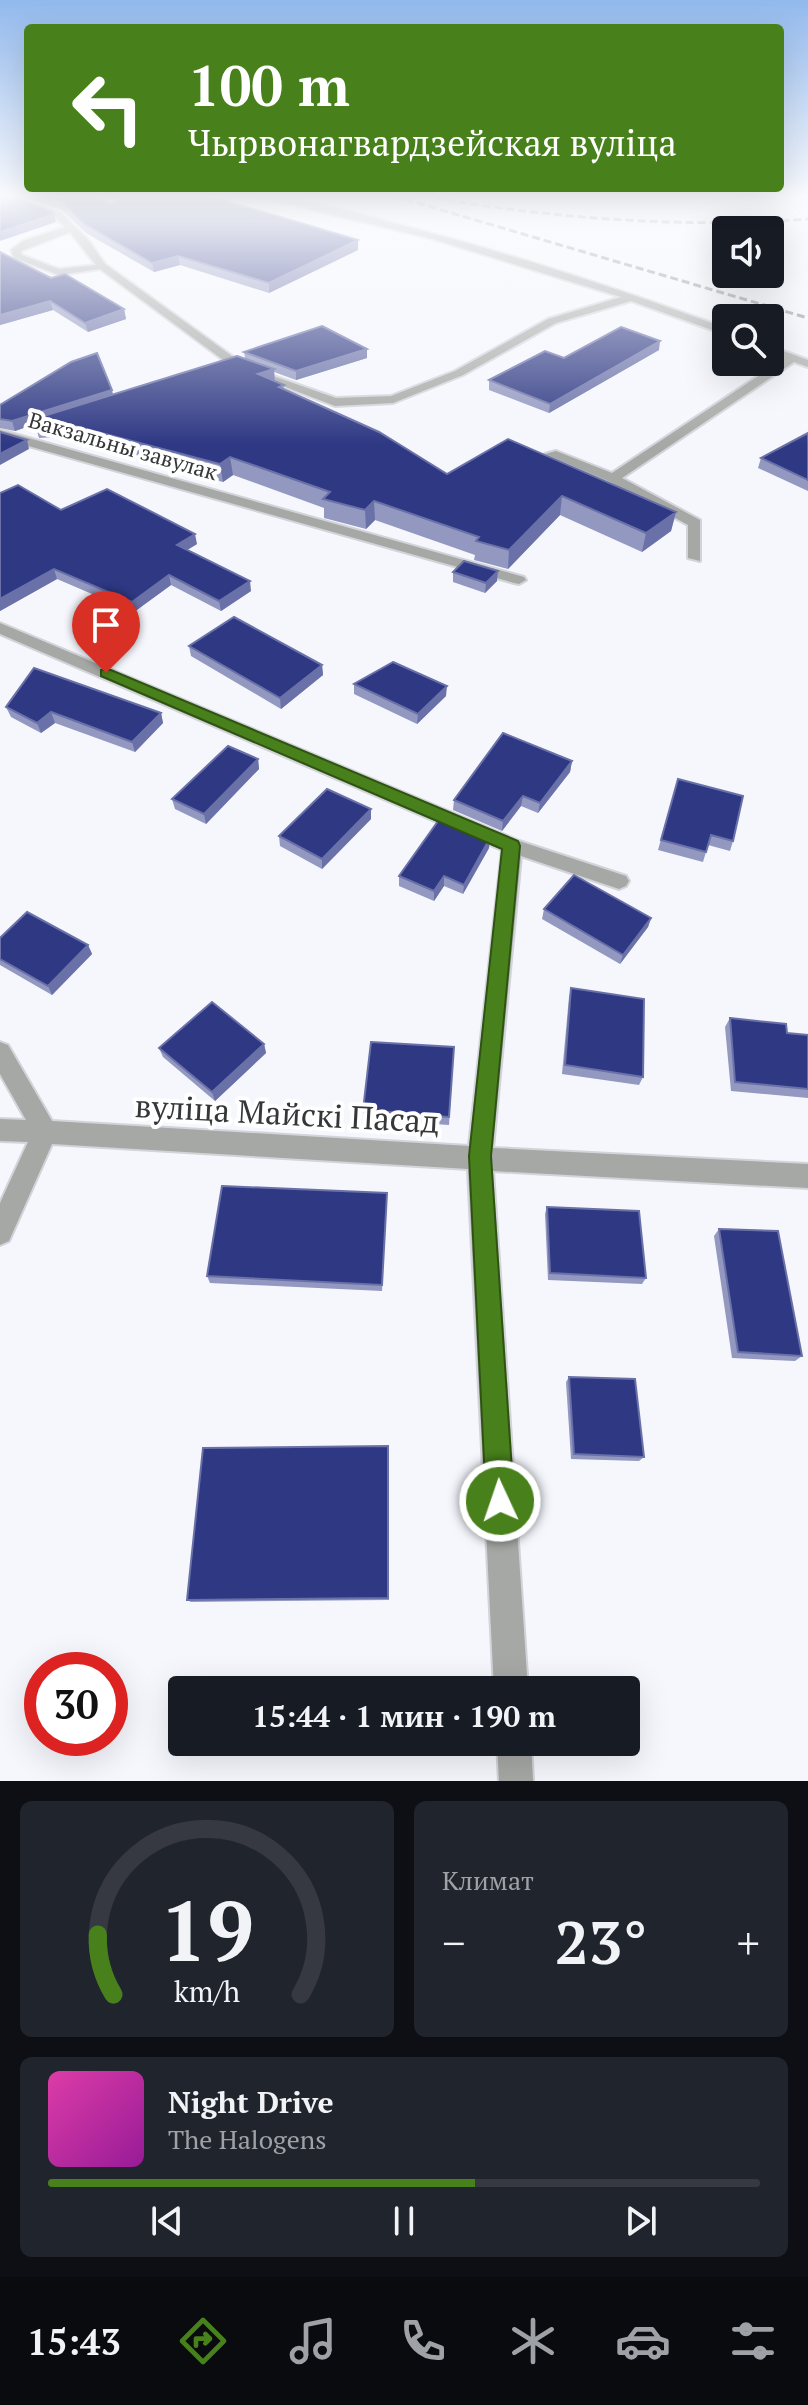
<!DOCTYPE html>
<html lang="ru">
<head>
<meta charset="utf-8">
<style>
	body { margin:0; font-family:"PT Serif",serif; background:#20242c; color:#f1f3f6; height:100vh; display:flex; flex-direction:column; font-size:30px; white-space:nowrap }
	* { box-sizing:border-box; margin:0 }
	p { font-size:26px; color:#9ea1a6 }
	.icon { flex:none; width:44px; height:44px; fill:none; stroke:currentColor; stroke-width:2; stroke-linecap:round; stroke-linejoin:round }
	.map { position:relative; height:1781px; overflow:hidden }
	.panel { display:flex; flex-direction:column; gap:20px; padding:20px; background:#0d0f14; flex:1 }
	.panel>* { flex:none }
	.hud { position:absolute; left:24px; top:24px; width:760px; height:168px; border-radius:8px; box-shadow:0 8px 32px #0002; background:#48811b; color:#fff; overflow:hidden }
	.buttons { position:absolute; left:712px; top:216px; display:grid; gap:16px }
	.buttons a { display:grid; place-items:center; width:72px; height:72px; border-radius:8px; background:#171b24; box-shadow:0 8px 32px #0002; font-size:40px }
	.speed { position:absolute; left:24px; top:1652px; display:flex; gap:16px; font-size:40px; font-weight:700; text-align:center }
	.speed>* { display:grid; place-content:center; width:104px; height:104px; border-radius:50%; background:#171b24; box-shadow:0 8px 32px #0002; line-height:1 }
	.speed .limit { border:12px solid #d22; background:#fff; color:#111 }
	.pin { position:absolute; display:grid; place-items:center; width:68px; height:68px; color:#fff; margin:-82px -34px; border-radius:50% 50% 50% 0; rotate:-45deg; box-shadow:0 0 8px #0007 }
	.pin .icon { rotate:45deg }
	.me { position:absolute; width:88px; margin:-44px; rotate:357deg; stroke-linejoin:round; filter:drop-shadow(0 0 6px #0008) }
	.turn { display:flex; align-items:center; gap:28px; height:168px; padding:0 32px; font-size:36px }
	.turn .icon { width:104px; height:104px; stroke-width:2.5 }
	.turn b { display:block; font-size:56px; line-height:68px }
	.big { font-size:60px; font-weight:700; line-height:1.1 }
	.panel .widget { flex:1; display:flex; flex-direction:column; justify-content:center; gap:12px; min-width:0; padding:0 28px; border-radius:12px; background:#20242c }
	.panel .dial { align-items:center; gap:0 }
	.dial svg { height:208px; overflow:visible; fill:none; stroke:#363941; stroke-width:7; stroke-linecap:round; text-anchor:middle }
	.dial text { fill:#f1f3f6; stroke:none }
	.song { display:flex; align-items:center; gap:24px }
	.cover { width:96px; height:96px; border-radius:12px; background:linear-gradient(135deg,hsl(320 70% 55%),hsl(300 70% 35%)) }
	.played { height:8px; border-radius:4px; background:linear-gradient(90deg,#48811b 60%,#363941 60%) }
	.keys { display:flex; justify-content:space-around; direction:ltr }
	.heat { display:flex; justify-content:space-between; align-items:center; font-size:44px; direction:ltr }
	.panel .tiles { flex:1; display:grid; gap:20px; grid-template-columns:1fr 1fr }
	.widget:last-child { grid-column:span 2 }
	.trip { position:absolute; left:168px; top:1676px; width:472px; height:80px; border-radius:8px; background:#171b24; box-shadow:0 8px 32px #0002; font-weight:700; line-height:80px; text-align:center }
	.tab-bar { display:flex; height:128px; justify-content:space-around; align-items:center; background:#090b0e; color:#9ea1a6 }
	.tab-bar .icon { width:56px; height:56px }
	.tab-bar .on { color:#48811b }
	.tab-bar b { font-size:36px; color:#f1f3f6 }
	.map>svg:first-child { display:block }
</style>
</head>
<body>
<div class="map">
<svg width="808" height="1781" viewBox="0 0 808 1781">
	<rect width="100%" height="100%" fill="#f5f7fd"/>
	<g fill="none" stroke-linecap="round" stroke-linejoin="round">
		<defs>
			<g id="minor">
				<path d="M0,196H12L61,213L87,238L105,264L243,364V368L222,372V368L230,365L100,269L59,275L14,258L11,250L23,241L65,227L55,217ZM70,232L96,265L59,269L22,255L21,251Z"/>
				<path d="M255,196C300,196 349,211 393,223C506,252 616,288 726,328V335L631,301L556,323L463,375L393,403L335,406L246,372L256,370L336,398L391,396L455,371L548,319L621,297L433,239Z"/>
				<polygon points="770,346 808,360 808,367 794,362 622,478 700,520 700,561 688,558 688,525 608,481 545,454 556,451 612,473 784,359 770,353"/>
				<polygon points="0,430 524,577 526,580 519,584 514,583 0,438"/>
				<polygon points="0,623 519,841 626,876 629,881 626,886 619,889 521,856 493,1148 808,1164 808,1188 493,1171 528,1690 494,1690 468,1169 52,1144 9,1241 0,1245 0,1203 28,1142 0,1141 0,1119 26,1120 0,1074 0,1042 8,1045 52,1121 469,1146 502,850 0,634"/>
				<polygon points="497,1742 531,1742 533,1781 499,1781"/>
			</g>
		</defs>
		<use href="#minor" stroke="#d3d4da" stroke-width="4"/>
		<use href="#minor" fill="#a6a8a5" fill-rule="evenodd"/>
		<g stroke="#898a8e" stroke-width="3" stroke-dasharray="8 4" stroke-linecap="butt">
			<polyline points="394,196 808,318"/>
			<path d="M435,198C559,219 682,228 808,219"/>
		</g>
	</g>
	<g fill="#9298c0">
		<polygon points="19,196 94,196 110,204 115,202 100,196 210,196 358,240 358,250 269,293 180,265 154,272 86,233 62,210"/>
		<polygon points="0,252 51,278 124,309 126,319 88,332 53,310 0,325"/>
		<polygon points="659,350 549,413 489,390 489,380 564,358"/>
		<polygon points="244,352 367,358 296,380 274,372 275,381 284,385 284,389 447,474 676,512 671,531 642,552 560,515 508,569 474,560 475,555 375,520 366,529 324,518 324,508 233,475 223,482 53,437 39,438 35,424 15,431 0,428 0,405 113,395 245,358"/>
		<polygon points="808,433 808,491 758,468 761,458"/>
		<polygon points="0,493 61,510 197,544 187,550 251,591 221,611 171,585 134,612 57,579 0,611"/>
		<polygon points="453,572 497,581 485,593 453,582"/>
		<polygon points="189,646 322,665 323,675 281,709 191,656"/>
		<polygon points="354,684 446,696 417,724 354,694"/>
		<polygon points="6,707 161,713 163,723 135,752 55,723 41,733 11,717"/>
		<polygon points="258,759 259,769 206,824 175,809 172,799"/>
		<polygon points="572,761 570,772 538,813 521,806 502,831 453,810 454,800"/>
		<polygon points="678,779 733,841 730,851 708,845 703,862 658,850"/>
		<polygon points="371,809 371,819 322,869 280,846 279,836"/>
		<polygon points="489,848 463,894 444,886 434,901 399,886 399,876"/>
		<polygon points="544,909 651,918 648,927 620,964 542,919"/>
		<polygon points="0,938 88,945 92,954 52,995 0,965"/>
		<polygon points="571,988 643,1077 639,1085 562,1074 569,997"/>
		<polygon points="730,1018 787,1033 808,1035 808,1098 731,1091 725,1027"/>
		<polygon points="264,1044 266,1053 215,1101 163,1057 159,1048"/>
		<polygon points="454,1047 449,1125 363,1119 363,1110"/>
		<polygon points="387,1193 382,1291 210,1283 207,1276"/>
		<polygon points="547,1207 646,1278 642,1284 548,1280 545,1214"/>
		<polygon points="719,1229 802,1356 795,1361 732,1358 714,1236"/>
		<polygon points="569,1377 644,1457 639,1461 571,1459 566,1382"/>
		<polygon points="388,1446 389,1600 191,1602 187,1600"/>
	</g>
	<g fill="#6a71a8">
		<polygon points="54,214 56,222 0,241 0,232"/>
		<polygon points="358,240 358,250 269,293 269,283"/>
		<polygon points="178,256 180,265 154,272 152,263"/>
		<polygon points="50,301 53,310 0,325 0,315"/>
		<polygon points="124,309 126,319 88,332 85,323"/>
		<polygon points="660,341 659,350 549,413 550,404"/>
		<polygon points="367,349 367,358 296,380 296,371"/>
		<polygon points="274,369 275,387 258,374"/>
		<polygon points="112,390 114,399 48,419 34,419 35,424 15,431 12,421"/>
		<polygon points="27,440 29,449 0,465 0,454"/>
		<polygon points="230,457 233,475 223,482 220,464"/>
		<polygon points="562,496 560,515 508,569 509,550"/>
		<polygon points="374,501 375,520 366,529 365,510"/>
		<polygon points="676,512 671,531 642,552 646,533"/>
		<polygon points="195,534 197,544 179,555 177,545"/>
		<polygon points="54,569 57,579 0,611 0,599"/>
		<polygon points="498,571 497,581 485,593 486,583"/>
		<polygon points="169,575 171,585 134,612 132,602"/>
		<polygon points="250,581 251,591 221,611 219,601"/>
		<polygon points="322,665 323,675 281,709 280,698"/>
		<polygon points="447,686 446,696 417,724 418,714"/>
		<polygon points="51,712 55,723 41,733 37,723"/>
		<polygon points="161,713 163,723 135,752 132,742"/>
		<polygon points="258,759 259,769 206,824 204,814"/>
		<polygon points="572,761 570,772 538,813 540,803"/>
		<polygon points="523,796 521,806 502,831 503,821"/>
		<polygon points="371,809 371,819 322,869 322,859"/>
		<polygon points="490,838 489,848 463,894 464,885"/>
		<polygon points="444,876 444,886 434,901 434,891"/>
		<polygon points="651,918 648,927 620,964 623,955"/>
		<polygon points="88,945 92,954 52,995 48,986"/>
		<polygon points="264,1044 266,1053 215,1101 212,1092"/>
	</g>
	<g fill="#2e3883" stroke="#6a71a8" stroke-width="2">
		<polygon points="0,196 12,196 51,211 54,214 0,232"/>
		<polygon points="44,196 94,196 110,204 121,200 119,196 210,196 358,240 269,283 178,256 152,263 84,224 60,201"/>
		<polygon points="0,252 51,278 65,274 124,309 85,323 50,301 0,315"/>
		<polygon points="322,326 367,349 296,371 244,352"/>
		<polygon points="621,327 660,341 550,404 489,380 545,351 564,358"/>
		<polygon points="97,353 112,390 12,421 0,419 0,405 71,362"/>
		<polygon points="237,356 274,369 258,374 284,385 279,387 379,432 447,474 508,439 676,512 646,533 562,496 509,550 476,541 479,537 374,501 365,510 323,499 330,492 230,457 220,464 48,419 34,419"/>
		<polygon points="0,432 27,440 0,454"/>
		<polygon points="808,433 808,480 761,458"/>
		<polygon points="18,485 61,510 107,489 195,534 177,545 250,581 219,601 169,575 132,602 54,569 0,599 0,493"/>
		<polygon points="464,561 498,571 486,583 453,572"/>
		<polygon points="234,617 322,665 280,698 189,646"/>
		<polygon points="393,662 447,686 418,714 354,684"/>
		<polygon points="34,668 161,713 132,742 51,712 37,723 6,707"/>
		<polygon points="503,733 572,761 540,803 523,796 503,821 454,800"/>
		<polygon points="228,746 258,759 204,814 172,799"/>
		<polygon points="678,779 743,796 733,841 711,835 706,852 661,840"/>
		<polygon points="327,789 371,809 322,859 279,836"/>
		<polygon points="441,817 490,838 464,885 444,876 434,891 399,876"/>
		<polygon points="574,875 651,918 623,955 544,909"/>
		<polygon points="27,912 88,945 48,986 0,959 0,938"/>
		<polygon points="571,988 644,999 643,1077 565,1065"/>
		<polygon points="212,1002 264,1044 212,1092 159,1048"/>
		<polygon points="730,1018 786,1024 787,1033 808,1035 808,1089 735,1082"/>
		<polygon points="371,1042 454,1047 449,1117 363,1110"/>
		<polygon points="222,1186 387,1193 382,1285 207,1276"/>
		<polygon points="547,1207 639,1211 646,1278 550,1273"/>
		<polygon points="719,1229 778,1231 802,1356 738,1352"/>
		<polygon points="569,1377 635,1379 644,1457 574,1454"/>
		<polygon points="388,1446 388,1598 187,1600 203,1448"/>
	</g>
	<linearGradient id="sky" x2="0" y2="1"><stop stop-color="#92b9ed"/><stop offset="0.44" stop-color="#fafbfe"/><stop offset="1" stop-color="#fafbfe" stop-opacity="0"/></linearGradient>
	<rect width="808" height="445" fill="url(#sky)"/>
	<polygon fill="#48811b" stroke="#2f5412" stroke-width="2" points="101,670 111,670 518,841 520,846 491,1156 514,1501 510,1511 500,1515 490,1511 486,1501 469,1156 502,849 101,676"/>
	<g text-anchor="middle" stroke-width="8" stroke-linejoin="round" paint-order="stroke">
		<g font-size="22" fill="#363739" stroke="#fff">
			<text transform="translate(123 446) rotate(16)" y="8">Вакзальны завулак</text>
		</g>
		<g font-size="32" fill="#363739" stroke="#fff">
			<text transform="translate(287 1114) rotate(3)" y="11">вуліца Майскі Пасад</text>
		</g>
	</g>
</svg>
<div class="buttons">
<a><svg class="icon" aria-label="sound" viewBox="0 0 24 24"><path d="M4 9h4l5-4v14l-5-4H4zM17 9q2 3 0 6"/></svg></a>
<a><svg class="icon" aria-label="search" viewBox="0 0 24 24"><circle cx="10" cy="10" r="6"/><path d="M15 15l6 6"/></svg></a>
</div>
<div class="speed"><div class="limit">30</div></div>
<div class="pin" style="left:106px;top:673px;background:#d93025"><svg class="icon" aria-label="arrive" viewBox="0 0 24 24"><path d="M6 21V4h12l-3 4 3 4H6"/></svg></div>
<svg class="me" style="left:500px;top:1501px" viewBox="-20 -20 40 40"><circle r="17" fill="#48811b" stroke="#fff" stroke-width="3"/><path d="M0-11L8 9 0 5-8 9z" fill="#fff"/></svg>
<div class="trip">15:44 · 1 мин · 190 m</div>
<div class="hud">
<div class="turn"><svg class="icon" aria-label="left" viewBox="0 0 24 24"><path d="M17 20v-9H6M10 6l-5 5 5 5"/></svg><div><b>100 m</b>Чырвонагвардзейская вуліца</div></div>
</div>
</div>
<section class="panel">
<div class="tiles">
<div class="widget dial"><svg viewBox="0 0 100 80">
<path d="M14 69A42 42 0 1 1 86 69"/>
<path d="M14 69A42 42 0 0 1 8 46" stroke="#48811b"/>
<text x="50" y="56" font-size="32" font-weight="700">19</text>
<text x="50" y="72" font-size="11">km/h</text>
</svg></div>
<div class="widget"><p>Климат</p>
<div class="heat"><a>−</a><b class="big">23°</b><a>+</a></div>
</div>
<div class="widget">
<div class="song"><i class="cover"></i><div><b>Night Drive</b><p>The Halogens</p></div></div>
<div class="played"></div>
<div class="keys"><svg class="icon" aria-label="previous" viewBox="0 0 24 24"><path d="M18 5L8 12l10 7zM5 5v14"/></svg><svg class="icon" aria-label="pause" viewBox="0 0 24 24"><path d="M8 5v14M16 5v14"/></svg><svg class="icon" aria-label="next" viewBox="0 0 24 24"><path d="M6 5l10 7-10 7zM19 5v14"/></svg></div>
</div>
</div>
</section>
<nav class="tab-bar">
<b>15:43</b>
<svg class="icon on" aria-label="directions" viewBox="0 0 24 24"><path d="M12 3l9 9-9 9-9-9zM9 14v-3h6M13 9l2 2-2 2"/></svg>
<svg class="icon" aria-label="music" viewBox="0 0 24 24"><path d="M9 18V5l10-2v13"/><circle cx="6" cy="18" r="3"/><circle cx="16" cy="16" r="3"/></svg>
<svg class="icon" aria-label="phone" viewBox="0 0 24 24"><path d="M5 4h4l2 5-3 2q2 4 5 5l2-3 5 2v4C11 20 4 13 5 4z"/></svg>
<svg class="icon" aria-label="climate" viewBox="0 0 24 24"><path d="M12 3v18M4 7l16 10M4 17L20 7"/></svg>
<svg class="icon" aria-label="car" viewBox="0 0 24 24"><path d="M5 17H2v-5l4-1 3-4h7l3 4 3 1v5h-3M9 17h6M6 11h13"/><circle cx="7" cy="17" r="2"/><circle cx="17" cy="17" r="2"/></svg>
<svg class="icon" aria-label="filters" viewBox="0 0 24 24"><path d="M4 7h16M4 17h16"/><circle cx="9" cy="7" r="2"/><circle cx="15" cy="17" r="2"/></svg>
</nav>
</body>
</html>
